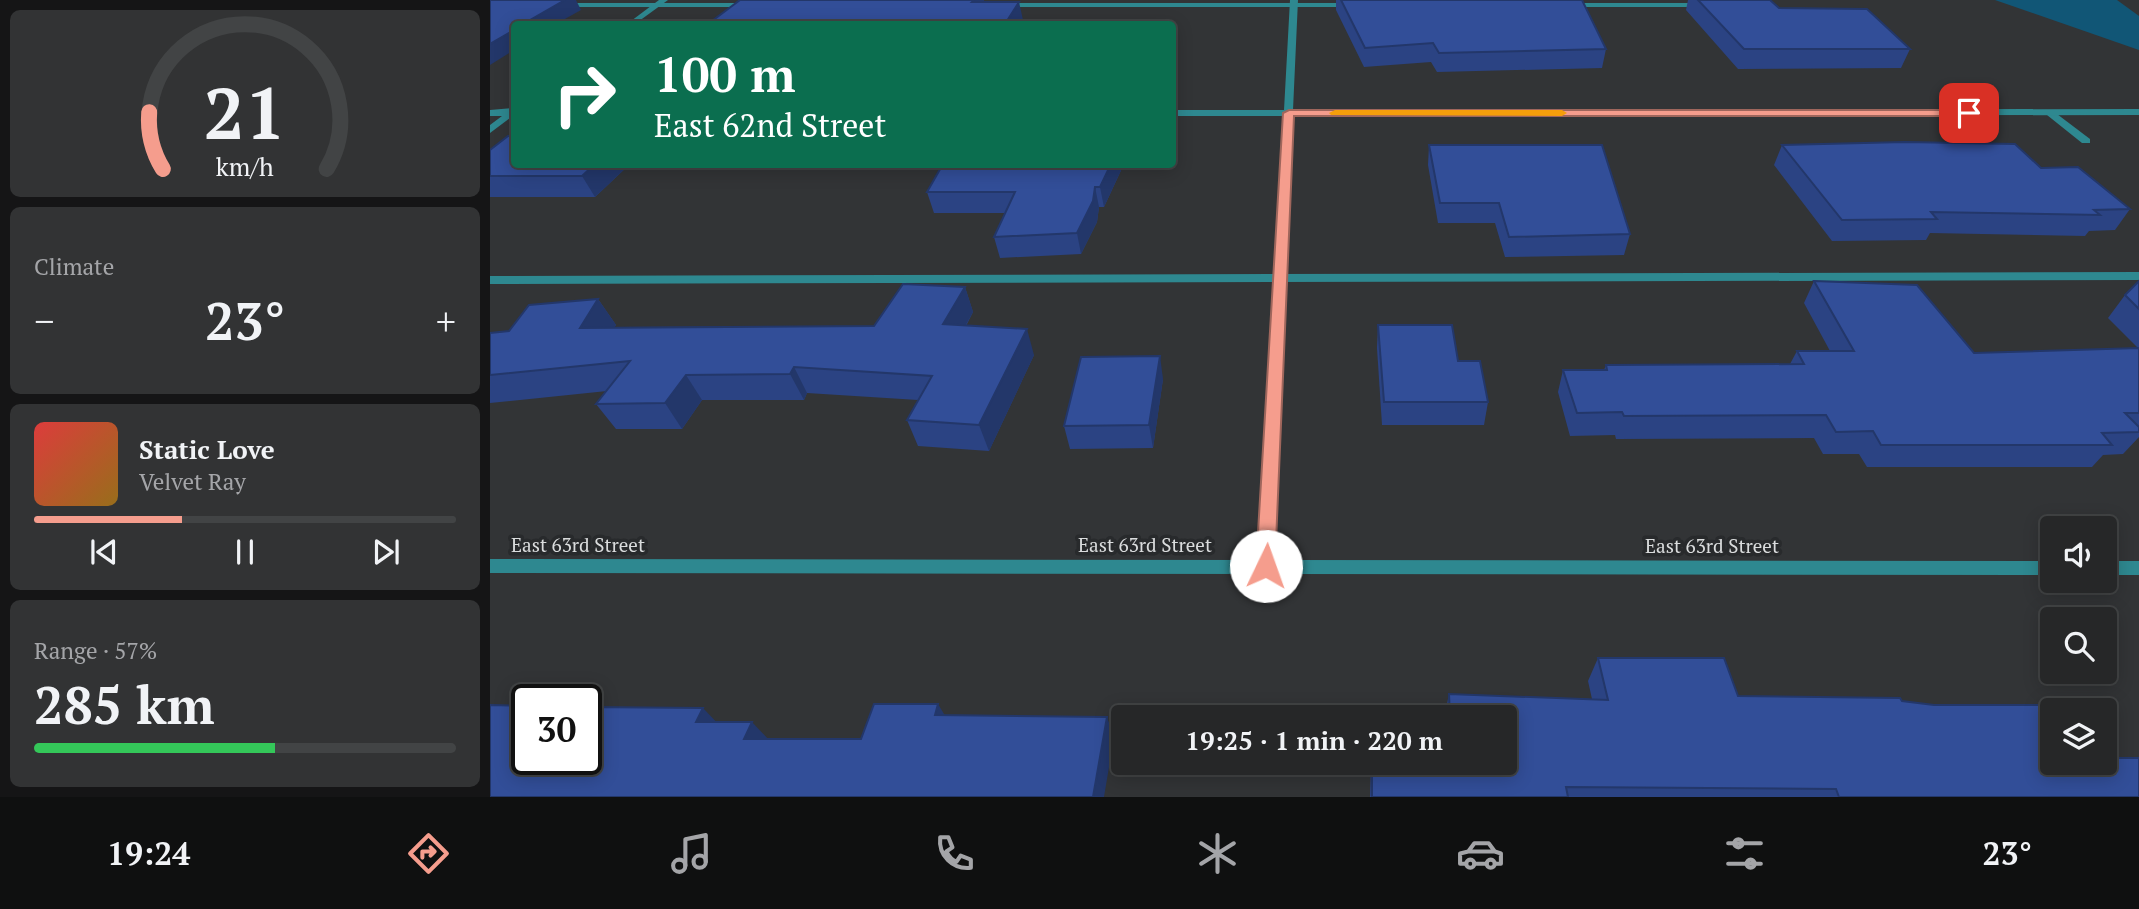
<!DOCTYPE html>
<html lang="en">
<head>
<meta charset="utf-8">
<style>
	body { margin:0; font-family:"PT Serif",serif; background:#323334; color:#f1f3f6; height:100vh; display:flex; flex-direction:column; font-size:26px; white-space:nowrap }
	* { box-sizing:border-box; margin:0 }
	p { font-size:23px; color:#a4a5a8 }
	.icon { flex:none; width:38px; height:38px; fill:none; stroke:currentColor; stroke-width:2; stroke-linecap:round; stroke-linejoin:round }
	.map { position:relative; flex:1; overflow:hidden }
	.details { display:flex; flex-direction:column; gap:10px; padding:10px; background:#151516; width:490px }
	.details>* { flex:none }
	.guide { position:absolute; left:21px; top:21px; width:665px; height:147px; border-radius:7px; box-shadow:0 4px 18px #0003,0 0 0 2px #424445; background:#0b6e4f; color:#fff; overflow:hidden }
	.controls { position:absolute; left:1550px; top:516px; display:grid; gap:14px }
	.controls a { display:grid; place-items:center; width:77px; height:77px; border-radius:7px; background:#262728; box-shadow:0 4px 18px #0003,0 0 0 2px #424445; font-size:35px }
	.speed { position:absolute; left:21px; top:684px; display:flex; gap:14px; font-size:35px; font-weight:700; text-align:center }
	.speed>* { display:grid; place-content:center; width:91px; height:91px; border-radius:50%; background:#262728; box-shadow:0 4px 18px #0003,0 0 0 2px #424445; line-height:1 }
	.speed .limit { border:4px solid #111; border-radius:10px; background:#fff; color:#111 }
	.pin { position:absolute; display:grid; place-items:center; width:60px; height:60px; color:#fff; margin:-30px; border-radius:14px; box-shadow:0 4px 10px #0006 }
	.me { position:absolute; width:77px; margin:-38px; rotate:3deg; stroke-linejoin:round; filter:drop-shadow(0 0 5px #0008) }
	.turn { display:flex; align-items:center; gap:24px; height:147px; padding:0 28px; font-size:32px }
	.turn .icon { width:91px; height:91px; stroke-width:2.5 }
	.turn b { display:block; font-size:49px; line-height:60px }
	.big { font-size:52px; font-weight:600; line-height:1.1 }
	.details .widget { flex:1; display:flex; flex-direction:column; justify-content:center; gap:10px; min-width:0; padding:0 24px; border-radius:10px; background:#323334 }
	.details .dial { align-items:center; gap:0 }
	.dial svg { height:182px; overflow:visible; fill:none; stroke:#424445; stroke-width:7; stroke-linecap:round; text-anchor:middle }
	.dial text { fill:#f1f3f6; stroke:none }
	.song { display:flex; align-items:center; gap:21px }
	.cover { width:84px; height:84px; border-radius:10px; background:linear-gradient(135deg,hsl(0 70% 55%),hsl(40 70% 35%)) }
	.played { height:7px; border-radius:4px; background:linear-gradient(90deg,#f59d8d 35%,#424445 35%) }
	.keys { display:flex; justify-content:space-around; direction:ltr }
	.heat { display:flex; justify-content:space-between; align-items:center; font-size:38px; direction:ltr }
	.charge { height:10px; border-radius:5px; background:linear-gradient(90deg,#34c759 57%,#424445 0) }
	.trip { position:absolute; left:621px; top:705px; width:406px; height:70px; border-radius:7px; background:#262728; box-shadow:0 4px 18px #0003,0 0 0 2px #424445; font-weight:600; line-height:70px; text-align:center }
	.menu { display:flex; height:112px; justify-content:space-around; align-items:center; background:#0f1010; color:#a4a5a8 }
	.menu .icon { width:49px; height:49px }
	.menu .active { color:#f59d8d }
	.menu b { font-size:32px; color:#f1f3f6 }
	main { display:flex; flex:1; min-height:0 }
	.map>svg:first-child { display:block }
</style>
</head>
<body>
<main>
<section class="details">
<div class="widget dial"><svg viewBox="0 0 100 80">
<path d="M14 69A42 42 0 1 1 86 69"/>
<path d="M14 69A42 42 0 0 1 8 44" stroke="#f59d8d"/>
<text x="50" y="56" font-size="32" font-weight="700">21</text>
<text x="50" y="72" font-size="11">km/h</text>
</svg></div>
<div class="widget"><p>Climate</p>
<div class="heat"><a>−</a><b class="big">23°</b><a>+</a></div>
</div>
<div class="widget">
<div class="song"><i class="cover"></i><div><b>Static Love</b><p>Velvet Ray</p></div></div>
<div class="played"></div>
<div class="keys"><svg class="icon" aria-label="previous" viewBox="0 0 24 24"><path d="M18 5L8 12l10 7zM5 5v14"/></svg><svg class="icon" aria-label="pause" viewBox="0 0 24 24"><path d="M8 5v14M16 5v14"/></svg><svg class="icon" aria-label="next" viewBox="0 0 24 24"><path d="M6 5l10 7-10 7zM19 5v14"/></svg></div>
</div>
<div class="widget"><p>Range · 57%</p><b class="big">285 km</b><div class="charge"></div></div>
</section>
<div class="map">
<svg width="1649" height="797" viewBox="0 0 1649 797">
	<rect width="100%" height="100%" fill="#323436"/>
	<polygon fill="#115676" points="1505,0 1627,0 1649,16 1649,50"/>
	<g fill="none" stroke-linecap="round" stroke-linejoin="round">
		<g fill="#2e8890" fill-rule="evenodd">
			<polygon points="68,3 261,3 265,5 261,7 68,7"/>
			<polygon points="512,3 863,3 867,5 863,7 509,7 508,5"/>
			<polygon points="1073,3 1217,3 1221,5 1217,7 1073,7"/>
			<polygon points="1557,111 1563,111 1600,139 1600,143 1592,143 1557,115"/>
			<polygon points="1649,272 1649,280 0,284 0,276"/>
		</g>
		<g fill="#2e8890" fill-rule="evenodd">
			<polygon points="169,0 178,0 145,24 137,24"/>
			<polygon points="800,0 808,0 803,110 1649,109 1649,115 803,116 785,560 1563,561 1563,575 0,573 0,559 768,560 794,116 682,116 682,110 794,110"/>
			<polygon points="24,108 24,115 0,133 0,125 12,116 0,116 0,110"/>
			<rect x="1615" y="561" width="34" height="14"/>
		</g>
	</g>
	<g fill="#2b4383">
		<polygon points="841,0 1092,0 1116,49 1112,68 947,72 941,62 874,67 846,10 846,0"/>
		<polygon points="1187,0 1280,0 1289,8 1420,49 1411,68 1248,69 1196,10 1198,0"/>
		<polygon points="939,145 1140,234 1134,255 1015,257 1005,223 948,223 938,165"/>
		<polygon points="1292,145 1551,168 1640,209 1625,230 1599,231 1595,236 1440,233 1436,240 1342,241 1284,165"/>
		<polygon points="0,150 24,164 140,164 105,197 0,197"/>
		<polygon points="634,164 614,207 609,207 607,222 591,254 510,258 504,237 515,213 444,213 437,192"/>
		<polygon points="1324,281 1484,353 1648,348 1618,318 1635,295 1649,281 1649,437 1633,454 1613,455 1602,467 1377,467 1369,454 1333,454 1324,438 1126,439 1125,435 1080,436 1068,392 1073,370 1114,370 1116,365 1300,364 1307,351 1340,351 1314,303"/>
		<polygon points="475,287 483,312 476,326 544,355 499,451 428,446 417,420 428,400 317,393 314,400 212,400 192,429 126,429 106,404 117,391 0,403 0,333 19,331 108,299 126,325 124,327 384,326"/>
		<polygon points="888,325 968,361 998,402 994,425 892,425 887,348"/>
		<polygon points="673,379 663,448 580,449 574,426"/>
		<polygon points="1108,658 1248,696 1412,701 1649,797 880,797 881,763 1015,763 1015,718 954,718 959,694 1102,699 1098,681"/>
	</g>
	<g fill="#23376a">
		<polygon points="75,0 86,0 91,10 66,24 33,24"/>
		<polygon points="484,0 494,0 496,10 482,2"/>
		<polygon points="529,2 533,20 530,24 515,24"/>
		<polygon points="24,30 24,50 0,65 0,44"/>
		<polygon points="105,164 140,164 105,197 92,176"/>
		<polygon points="621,164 634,164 614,207 610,187"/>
		<polygon points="605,187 609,207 607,222 591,254 587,233"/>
		<polygon points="475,287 483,312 462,350 453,324"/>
		<polygon points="108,299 126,325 108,353 90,328"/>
		<polygon points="537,329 544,355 499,451 489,425"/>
		<polygon points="670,356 673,379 663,448 659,425"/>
		<polygon points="304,367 317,393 314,400 300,374"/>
		<polygon points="196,375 212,400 192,429 175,403"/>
		<polygon points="448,704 460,724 445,715"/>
		<polygon points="213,708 233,729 206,722"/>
		<polygon points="617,717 624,737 614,797 603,797"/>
		<polygon points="262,722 281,742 254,739"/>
	</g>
	<g fill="#324e98" stroke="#23376a" stroke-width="2">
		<polygon points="0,0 75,0 33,24 24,24 24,30 0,44"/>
		<polygon points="250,0 484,0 482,2 529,2 515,24 218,24"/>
		<polygon points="851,0 1092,0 1116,49 949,53 943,43 875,48"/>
		<polygon points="1208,0 1280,0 1289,8 1377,9 1420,49 1254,49"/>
		<polygon points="18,136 24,136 24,164 105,164 92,176 0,176 0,150"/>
		<polygon points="1415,142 1525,144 1551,168 1588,167 1640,209 1604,210 1610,215 1441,212 1447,219 1352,220 1292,145"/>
		<polygon points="939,145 1112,145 1140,234 1019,237 1009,203 950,203"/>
		<polygon points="453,164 621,164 610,187 605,187 603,201 587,233 504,237 525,192 437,192"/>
		<polygon points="1324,281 1427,285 1484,353 1649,348 1649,413 1635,413 1649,427 1649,432 1612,433 1622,445 1391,445 1383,431 1346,432 1336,415 1134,416 1132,412 1087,413 1073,370 1117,370 1116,365 1314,364 1307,351 1364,351"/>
		<polygon points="1649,281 1649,309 1635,295"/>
		<polygon points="413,284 475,287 453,324 537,329 489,425 417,420 442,376 304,367 300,374 196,375 175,403 106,404 140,361 0,375 0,333 19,331 39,305 108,299 90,328 384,326"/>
		<polygon points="888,325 962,325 968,361 990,361 998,402 894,402"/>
		<polygon points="670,356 659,425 574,426 591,357"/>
		<polygon points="1108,658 1234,658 1248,696 1410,698 1412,701 1444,705 1571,705 1574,710 1563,710 1563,763 1615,763 1615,758 1649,758 1649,797 1349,797 1346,789 1076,787 1078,797 882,797 882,763 1015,763 1015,718 960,718 959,694 1118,700"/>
		<polygon points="384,704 448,704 445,715 617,717 603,797 0,797 0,705 37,706 37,760 96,760 96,707 213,708 206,722 262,722 254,739 371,739"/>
	</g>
	<polygon fill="#f59d8d" stroke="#9f665c" stroke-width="2" points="799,110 1479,110 1484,113 1479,116 804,116 785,566 782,572 769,572 766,566 793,113"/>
	<polygon fill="#f59e0b" points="845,110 1072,110 1077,113 1072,116 841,115 839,113"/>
	<g text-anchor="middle" stroke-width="7" stroke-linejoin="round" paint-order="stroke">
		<g font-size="19" fill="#dadcdd" stroke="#282a2c">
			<text x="88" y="552">East 63rd Street</text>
			<text x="655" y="552">East 63rd Street</text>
			<text x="1222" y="553">East 63rd Street</text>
		</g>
	</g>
</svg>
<div class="controls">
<a><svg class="icon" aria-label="sound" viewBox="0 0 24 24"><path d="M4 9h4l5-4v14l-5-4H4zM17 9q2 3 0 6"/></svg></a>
<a><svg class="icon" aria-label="search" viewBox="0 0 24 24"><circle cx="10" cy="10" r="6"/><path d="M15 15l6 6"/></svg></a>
<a><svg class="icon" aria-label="layers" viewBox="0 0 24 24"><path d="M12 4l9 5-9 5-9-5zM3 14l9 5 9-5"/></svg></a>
</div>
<div class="speed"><div class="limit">30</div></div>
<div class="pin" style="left:1479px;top:113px;background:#d93025"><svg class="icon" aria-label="arrive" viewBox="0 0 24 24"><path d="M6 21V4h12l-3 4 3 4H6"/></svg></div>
<svg class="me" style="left:776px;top:566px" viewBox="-20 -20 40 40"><circle r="19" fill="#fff"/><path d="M0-13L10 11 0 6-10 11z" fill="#f59d8d"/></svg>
<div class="trip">19:25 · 1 min · 220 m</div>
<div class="guide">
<div class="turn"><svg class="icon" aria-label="right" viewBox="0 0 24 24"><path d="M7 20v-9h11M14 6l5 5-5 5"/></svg><div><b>100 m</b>East 62nd Street</div></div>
</div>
</div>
</main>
<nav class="menu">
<b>19:24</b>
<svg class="icon active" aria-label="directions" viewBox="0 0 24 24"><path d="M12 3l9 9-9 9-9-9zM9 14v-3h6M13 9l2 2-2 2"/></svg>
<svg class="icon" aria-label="music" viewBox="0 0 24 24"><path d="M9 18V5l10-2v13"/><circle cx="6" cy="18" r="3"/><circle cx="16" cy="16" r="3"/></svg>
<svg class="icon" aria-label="phone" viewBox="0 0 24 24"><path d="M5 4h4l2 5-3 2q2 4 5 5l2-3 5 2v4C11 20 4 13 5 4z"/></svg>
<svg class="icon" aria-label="climate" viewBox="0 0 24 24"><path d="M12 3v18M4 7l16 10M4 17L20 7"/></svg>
<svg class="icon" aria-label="car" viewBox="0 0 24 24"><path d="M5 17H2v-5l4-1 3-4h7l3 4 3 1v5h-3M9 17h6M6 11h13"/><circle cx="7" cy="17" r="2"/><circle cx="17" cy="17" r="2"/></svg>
<svg class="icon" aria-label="filters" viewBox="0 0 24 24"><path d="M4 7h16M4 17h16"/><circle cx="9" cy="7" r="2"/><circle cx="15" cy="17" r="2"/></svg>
<b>23°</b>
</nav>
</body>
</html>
